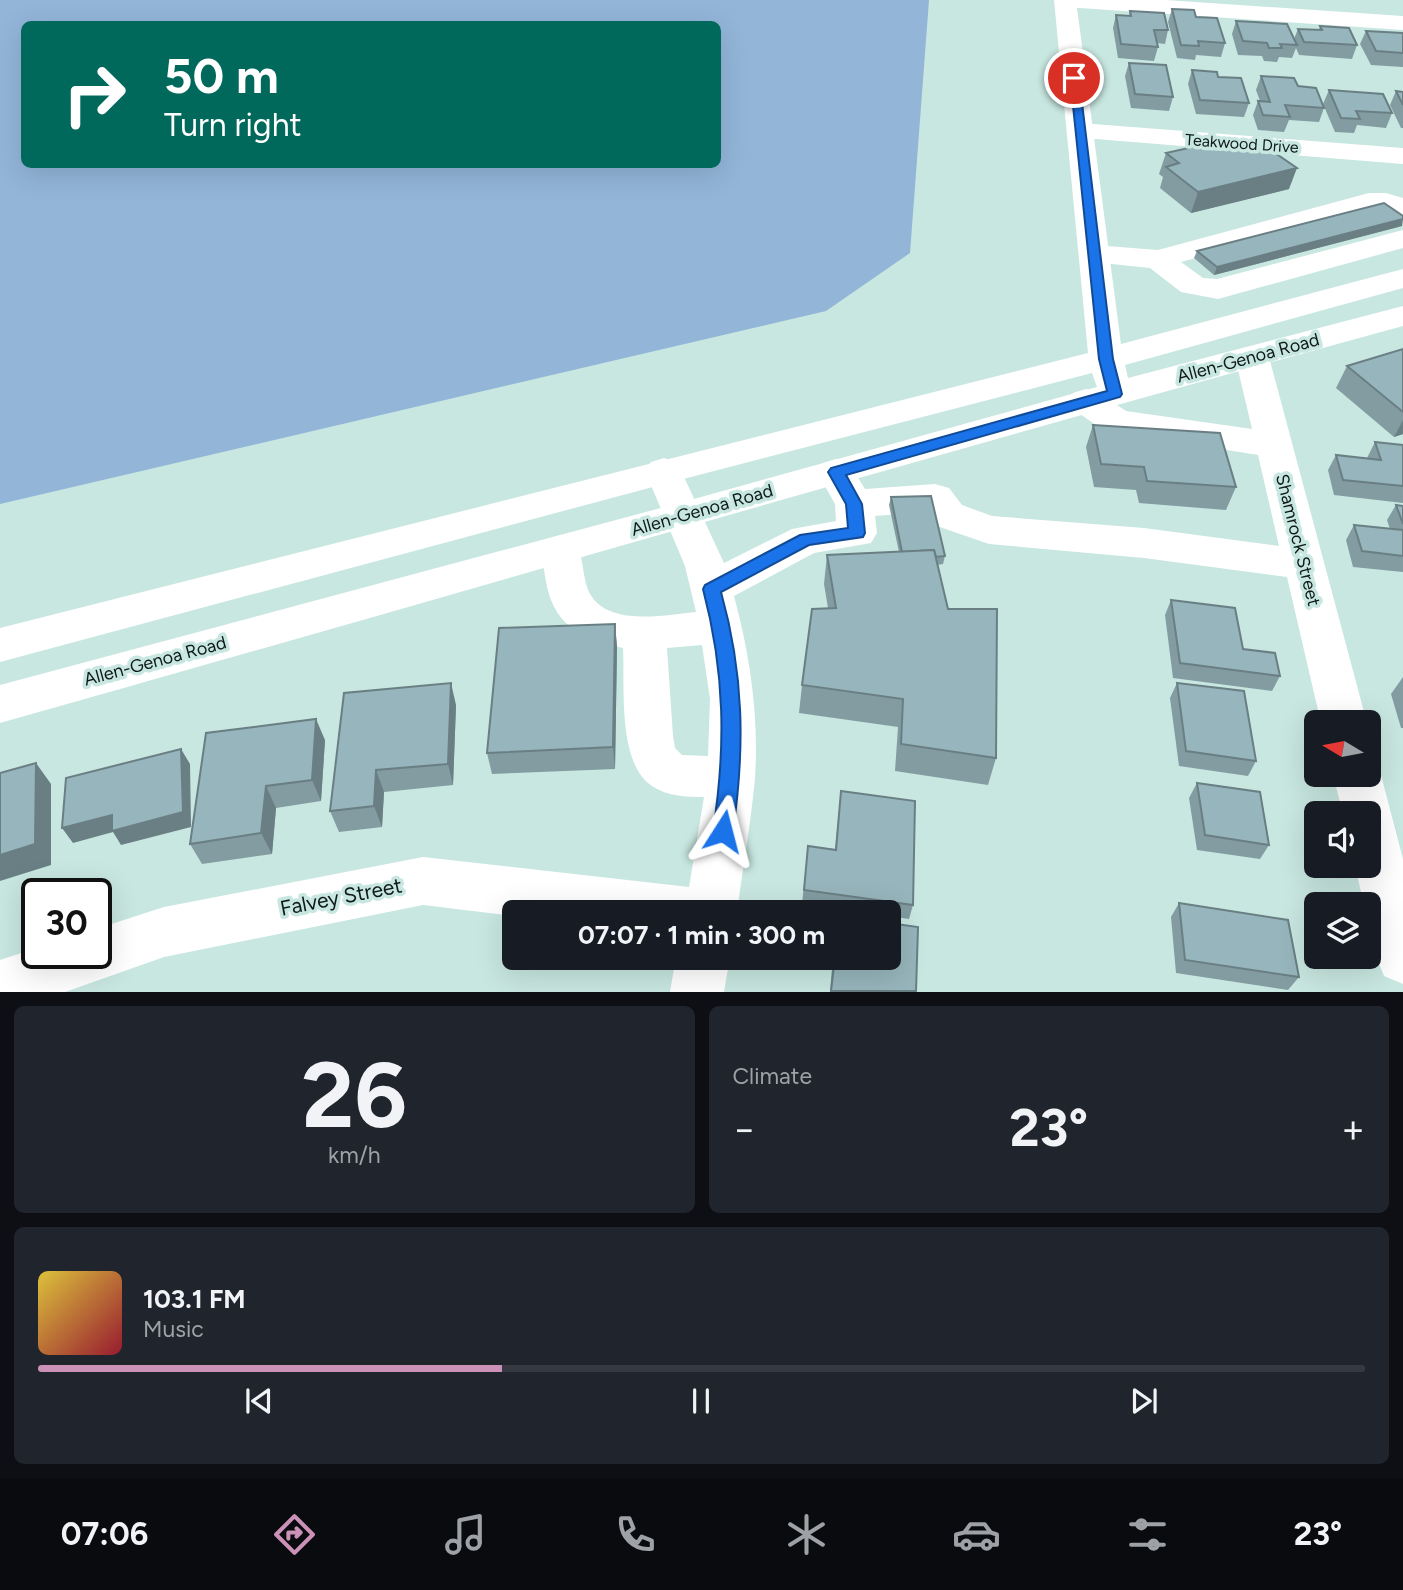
<!DOCTYPE html>
<html lang="en">
<head>
<meta charset="utf-8">
<style>
	body { margin:0; font-family:Figtree,sans-serif; background:#20242c; color:#f1f3f6; height:100vh; display:flex; flex-direction:column; font-size:26px; white-space:nowrap }
	* { box-sizing:border-box; margin:0 }
	p { font-size:23px; color:#9ea1a6 }
	.icon { flex:none; width:38px; height:38px; fill:none; stroke:currentColor; stroke-width:2; stroke-linecap:round; stroke-linejoin:round }
	.map { position:relative; height:992px; overflow:hidden }
	.drawer { display:flex; flex-direction:column; gap:14px; padding:14px; background:#0d0f14; flex:1 }
	.drawer>* { flex:none }
	.top-card { position:absolute; left:21px; top:21px; width:700px; height:147px; border-radius:10px; box-shadow:0 7px 28px #0002; background:#00695c; color:#fff; overflow:hidden }
	.needle { width:46px; rotate:280deg }
	.tools { position:absolute; left:1304px; top:710px; display:grid; gap:14px }
	.tools a { display:grid; place-items:center; width:77px; height:77px; border-radius:10px; background:#171b24; box-shadow:0 7px 28px #0002; font-size:35px }
	.speed { position:absolute; left:21px; top:878px; display:flex; gap:14px; font-size:35px; font-weight:700; text-align:center }
	.speed>* { display:grid; place-content:center; width:91px; height:91px; border-radius:50%; background:#171b24; box-shadow:0 7px 28px #0002; line-height:1 }
	.speed .limit { border:4px solid #111; border-radius:10px; background:#fff; color:#111 }
	.pin { position:absolute; display:grid; place-items:center; width:60px; height:60px; color:#fff; margin:-30px; border:4px solid #fff; border-radius:50%; box-shadow:0 2px 7px #0007 }
	.me { position:absolute; width:77px; margin:-38px; rotate:9deg; stroke-linejoin:round; filter:drop-shadow(0 0 5px #0008) }
	.turn { display:flex; align-items:center; gap:24px; height:147px; padding:0 28px; font-size:32px }
	.turn .icon { width:91px; height:91px; stroke-width:2.5 }
	.turn b { display:block; font-size:49px; line-height:60px }
	.big { font-size:52px; font-weight:700; line-height:1.1 }
	.drawer .widget { flex:1; display:flex; flex-direction:column; justify-content:center; gap:10px; min-width:0; padding:0 24px; border-radius:10px; background:#20242c }
	.drawer .dial { align-items:center; gap:0 }
	.dial b { font-size:91px; line-height:1 }
	.song { display:flex; align-items:center; gap:21px }
	.cover { width:84px; height:84px; border-radius:10px; background:linear-gradient(135deg,hsl(50 70% 55%),hsl(350 70% 35%)) }
	.played { height:7px; border-radius:4px; background:linear-gradient(90deg,#cc91b7 35%,#363941 35%) }
	.keys { display:flex; justify-content:space-around; direction:ltr }
	.heat { display:flex; justify-content:space-between; align-items:center; font-size:38px; direction:ltr }
	.drawer .tiles { flex:1; display:grid; gap:14px; grid-template-columns:1fr 1fr }
	.widget:last-child { grid-column:span 2 }
	.trip { position:absolute; left:502px; top:900px; width:399px; height:70px; border-radius:10px; background:#171b24; box-shadow:0 7px 28px #0002; font-weight:700; line-height:70px; text-align:center }
	.tab-bar { display:flex; height:112px; justify-content:space-around; align-items:center; background:#090b0e; color:#9ea1a6 }
	.tab-bar .icon { width:49px; height:49px }
	.tab-bar .active { color:#cc91b7 }
	.tab-bar b { font-size:32px; color:#f1f3f6 }
	.map>svg:first-child { display:block }
</style>
</head>
<body>
<div class="map">
<svg width="1403" height="992" viewBox="0 0 1403 992">
	<rect width="100%" height="100%" fill="#c8e7e0"/>
	<path fill="#92b5d8" fill-rule="evenodd" d="M0,0H929L910,253L826,311L0,504ZM24,24H718V164H24Z"/>
	<g fill="none" stroke-linecap="round" stroke-linejoin="round">
		<g fill="#fff" fill-rule="evenodd">
			<polygon points="1054,0 1166,0 1403,16 1403,30 1065,7 1057,5"/>
			<polygon points="1080,123 1403,148 1403,164 1071,137 1067,131 1071,125"/>
			<polygon points="1369,193 1386,193 1403,198 1403,216 1384,211 1370,211 1181,262 1203,278 1217,279 1403,230 1403,248 1218,299 1181,292 1150,268 1083,261 1079,254 1083,247 1094,245 1158,250"/>
			<path d="M1252,346L1264,349L1269,357L1367,723H1321L1287,577L1144,558L989,544L934,525L925,512L875,516L877,533L871,543L814,553L734,596C750,655 759,716 755,778C751,822 743,867 737,912H514V916L423,905L164,957L65,992H0V960L37,948V954H96V929L164,907L423,857L689,887L704,797C687,797 666,796 652,786C617,763 625,686 623,648C579,638 552,625 545,576C543,562 540,552 547,539L561,535L575,539C585,557 581,581 592,597C612,626 667,615 696,612L685,566L645,471L651,462L664,458L677,462L724,563L792,529L836,521L835,504L817,472L823,463L836,459L849,463L865,489L935,484L949,488L962,505L992,516L1144,528L1279,546L1258,455L1103,430L1073,409L1068,401L1073,393L1086,389L1099,393L1126,411L1252,429L1235,357L1240,349ZM702,645L710,699L708,756L682,755L675,748L673,736L667,648Z"/>
			<path d="M1368,759L1374,760L1381,775L1403,859V984L1384,976C1374,953 1368,930 1368,905H1364L1355,866H1368V814H1343L1333,775H1368Z"/>
			<polygon points="676,957 730,957 724,992 670,992"/>
		</g>
		<path fill="#fff" fill-rule="evenodd" d="M1054,0H1076L1121,344L1403,269V288L1125,365L1128,378L1403,306V326C934,454 468,591 0,723V685L683,502L1097,387L1092,373L664,484L0,662V628L1088,353Z"/>
	</g>
	<g fill="#829ca2">
		<polygon points="1172,9 1196,17 1225,43 1221,57 1196,55 1195,60 1177,58 1168,22"/>
		<polygon points="1130,11 1168,30 1165,44 1157,43 1158,47 1154,61 1118,58 1113,28 1116,15 1129,16"/>
		<polygon points="1236,21 1294,39 1298,29 1319,30 1320,26 1357,45 1352,59 1299,55 1296,48 1292,58 1279,57 1277,62 1264,61 1262,56 1238,55 1232,34"/>
		<polygon points="1366,31 1403,33 1403,67 1371,65 1360,44"/>
		<polygon points="1129,63 1173,97 1169,111 1131,108 1125,76"/>
		<polygon points="1192,70 1218,77 1249,103 1244,117 1196,114 1188,84"/>
		<polygon points="1261,76 1298,86 1324,108 1319,122 1289,120 1284,132 1258,130 1253,115 1258,101 1260,101 1256,90"/>
		<polygon points="1329,90 1392,113 1386,128 1357,125 1354,133 1335,132 1323,104"/>
		<polygon points="1396,91 1403,92 1403,128 1401,128 1390,105"/>
		<polygon points="1166,153 1289,189 1191,213 1160,188 1163,177 1159,174"/>
		<polygon points="1402,226 1214,275 1194,258 1197,251"/>
		<polygon points="1403,349 1403,434 1394,437 1336,388 1347,366"/>
		<polygon points="1093,425 1236,487 1226,510 1139,503 1136,490 1094,487 1086,447"/>
		<polygon points="1375,442 1403,445 1403,503 1334,495 1328,470 1336,455 1367,458"/>
		<polygon points="891,497 945,556 943,564 937,565 948,609 996,758 988,785 895,771 898,727 799,713 802,685 828,608 824,584 827,555 899,552 889,505"/>
		<polygon points="1396,505 1403,506 1403,572 1353,567 1346,540 1354,525 1390,529 1387,520"/>
		<polygon points="1171,600 1280,676 1272,691 1173,678 1165,615"/>
		<polygon points="615,624 617,647 615,769 492,774 487,753"/>
		<polygon points="1403,677 1403,728 1401,728 1391,694"/>
		<polygon points="1177,683 1256,761 1248,776 1179,766 1170,698"/>
		<polygon points="344,693 456,705 453,785 384,792 382,827 339,832 330,811"/>
		<polygon points="325,740 321,801 276,808 272,854 202,864 190,844"/>
		<polygon points="1197,783 1269,845 1260,859 1197,850 1189,798"/>
		<polygon points="841,791 913,905 909,919 889,916 889,912 858,912 802,904 808,846 835,849"/>
		<polygon points="1179,903 1299,977 1288,990 1176,973 1171,917"/>
		<polygon points="833,957 889,957 916,991 830,991"/>
	</g>
	<g fill="#6a7f84">
		<polygon points="1297,168 1289,189 1191,213 1198,192"/>
		<polygon points="1403,219 1402,226 1214,275 1217,267"/>
		<polygon points="1403,420 1403,434 1394,437"/>
		<polygon points="615,624 617,647 615,769 613,747"/>
		<polygon points="451,683 456,705 453,785 448,764"/>
		<polygon points="316,719 325,740 321,801 312,780"/>
		<polygon points="181,749 190,764 191,827 121,845 113,832 73,843 62,828 112,815"/>
		<polygon points="36,763 51,784 51,865 0,881 0,855"/>
		<polygon points="376,770 384,792 382,827 374,806"/>
		<polygon points="266,786 276,808 272,854 261,833"/>
	</g>
	<g fill="#97b5bc" stroke="#6a7f84" stroke-width="2">
		<polygon points="1172,9 1194,10 1196,17 1217,18 1225,43 1198,41 1199,46 1181,45"/>
		<polygon points="1130,11 1164,13 1168,30 1154,30 1158,47 1121,44 1116,15 1131,16"/>
		<polygon points="1236,21 1287,24 1297,45 1280,44 1282,48 1269,48 1267,43 1243,41"/>
		<polygon points="1320,26 1349,28 1357,45 1304,42 1298,29 1322,30"/>
		<polygon points="1366,31 1403,33 1403,53 1376,51"/>
		<polygon points="1129,63 1166,65 1173,97 1135,94"/>
		<polygon points="1192,70 1217,72 1218,77 1241,78 1249,103 1200,100"/>
		<polygon points="1261,76 1294,78 1298,86 1316,88 1324,108 1285,105 1290,117 1263,115 1258,101 1270,102"/>
		<polygon points="1329,90 1383,94 1392,113 1356,111 1360,119 1341,118"/>
		<polygon points="1396,91 1403,92 1403,105"/>
		<polygon points="1224,140 1235,148 1259,142 1297,168 1198,192 1166,167 1179,163 1166,153"/>
		<polygon points="1384,203 1403,216 1403,219 1217,267 1197,251"/>
		<polygon points="1403,349 1403,412 1347,366"/>
		<polygon points="1093,425 1220,433 1236,487 1147,481 1144,467 1101,464"/>
		<polygon points="1375,442 1403,445 1403,486 1343,480 1336,455 1381,460"/>
		<polygon points="931,496 945,556 936,557 934,550 902,552 891,497"/>
		<polygon points="1396,505 1403,506 1403,524"/>
		<polygon points="1354,525 1403,530 1403,556 1362,551"/>
		<polygon points="934,550 948,609 997,609 996,758 901,744 903,699 802,685 812,609 836,608 827,555"/>
		<polygon points="1171,600 1235,608 1243,649 1275,653 1280,676 1180,663"/>
		<polygon points="615,624 613,747 487,753 499,628"/>
		<polygon points="451,683 448,764 376,770 374,806 330,811 344,693"/>
		<polygon points="1177,683 1244,691 1256,761 1186,751"/>
		<polygon points="316,719 312,780 266,786 261,833 190,844 206,733"/>
		<polygon points="181,749 183,812 112,831 112,815 62,828 66,778"/>
		<polygon points="36,763 35,844 0,855 0,773"/>
		<polygon points="1197,783 1260,792 1269,845 1205,835"/>
		<polygon points="841,791 915,801 913,905 804,890 808,846 836,850"/>
		<polygon points="1179,903 1288,920 1299,977 1185,960"/>
		<polygon points="889,923 918,927 916,991 831,991 835,957 889,957"/>
	</g>
	<path fill="#1a73e8" stroke="#114b97" stroke-width="2" d="M1070,76L1079,78L1113,359L1122,394L1120,397L846,475L862,504L865,533L863,537L809,545L721,592C744,674 745,748 733,831L730,838L723,840L716,838L713,831C726,747 725,672 703,589L705,585L800,535L848,528L846,504L828,472L831,468L1107,391L1099,359Z"/>
	<g text-anchor="middle" stroke-width="7" stroke-linejoin="round" paint-order="stroke">
		<g font-size="16" fill="#0f1a18" stroke="#c8e7e0">
			<text transform="translate(1242 143) rotate(4)" y="6">Teakwood Drive</text>
		</g>
		<g font-size="18" fill="#0f1a18" stroke="#c8e7e0">
			<text transform="translate(1248 358) rotate(-15)" y="6">Allen-Genoa Road</text>
			<text transform="translate(702 510) rotate(-16)" y="6">Allen-Genoa Road</text>
			<text transform="translate(1298 540) rotate(76)" y="6">Shamrock Street</text>
			<text transform="translate(155 661) rotate(-15)" y="6">Allen-Genoa Road</text>
		</g>
		<g font-size="21" fill="#0f1a18" stroke="#c8e7e0">
			<text transform="translate(341 897) rotate(-11)" y="7">Falvey Street</text>
		</g>
	</g>
</svg>
<div class="tools">
<a><svg class="needle" viewBox="-14 -14 28 28"><path d="M0-13l5 13h-10z" fill="#e53935"/><path d="M0 13l5-13h-10z" fill="#9ea1a6"/></svg></a>
<a><svg class="icon" aria-label="sound" viewBox="0 0 24 24"><path d="M4 9h4l5-4v14l-5-4H4zM17 9q2 3 0 6"/></svg></a>
<a><svg class="icon" aria-label="layers" viewBox="0 0 24 24"><path d="M12 4l9 5-9 5-9-5zM3 14l9 5 9-5"/></svg></a>
</div>
<div class="speed"><div class="limit">30</div></div>
<div class="pin" style="left:1074px;top:78px;background:#d93025"><svg class="icon" aria-label="arrive" viewBox="0 0 24 24"><path d="M6 21V4h12l-3 4 3 4H6"/></svg></div>
<svg class="me" style="left:723px;top:831px" viewBox="-20 -20 40 40"><path d="M0-17L14 15 0 8-14 15z" fill="#1a73e8" stroke="#fff" stroke-width="4"/></svg>
<div class="trip">07:07 · 1 min · 300 m</div>
<div class="top-card">
<div class="turn"><svg class="icon" aria-label="right" viewBox="0 0 24 24"><path d="M7 20v-9h11M14 6l5 5-5 5"/></svg><div><b>50 m</b>Turn right</div></div>
</div>
</div>
<section class="drawer">
<div class="tiles">
<div class="widget dial"><b>26</b><p>km/h</p></div>
<div class="widget"><p>Climate</p>
<div class="heat"><a>−</a><b class="big">23°</b><a>+</a></div>
</div>
<div class="widget">
<div class="song"><i class="cover"></i><div><b>103.1 FM</b><p>Music</p></div></div>
<div class="played"></div>
<div class="keys"><svg class="icon" aria-label="previous" viewBox="0 0 24 24"><path d="M18 5L8 12l10 7zM5 5v14"/></svg><svg class="icon" aria-label="pause" viewBox="0 0 24 24"><path d="M8 5v14M16 5v14"/></svg><svg class="icon" aria-label="next" viewBox="0 0 24 24"><path d="M6 5l10 7-10 7zM19 5v14"/></svg></div>
</div>
</div>
</section>
<nav class="tab-bar">
<b>07:06</b>
<svg class="icon active" aria-label="directions" viewBox="0 0 24 24"><path d="M12 3l9 9-9 9-9-9zM9 14v-3h6M13 9l2 2-2 2"/></svg>
<svg class="icon" aria-label="music" viewBox="0 0 24 24"><path d="M9 18V5l10-2v13"/><circle cx="6" cy="18" r="3"/><circle cx="16" cy="16" r="3"/></svg>
<svg class="icon" aria-label="phone" viewBox="0 0 24 24"><path d="M5 4h4l2 5-3 2q2 4 5 5l2-3 5 2v4C11 20 4 13 5 4z"/></svg>
<svg class="icon" aria-label="climate" viewBox="0 0 24 24"><path d="M12 3v18M4 7l16 10M4 17L20 7"/></svg>
<svg class="icon" aria-label="car" viewBox="0 0 24 24"><path d="M5 17H2v-5l4-1 3-4h7l3 4 3 1v5h-3M9 17h6M6 11h13"/><circle cx="7" cy="17" r="2"/><circle cx="17" cy="17" r="2"/></svg>
<svg class="icon" aria-label="filters" viewBox="0 0 24 24"><path d="M4 7h16M4 17h16"/><circle cx="9" cy="7" r="2"/><circle cx="15" cy="17" r="2"/></svg>
<b>23°</b>
</nav>
</body>
</html>
